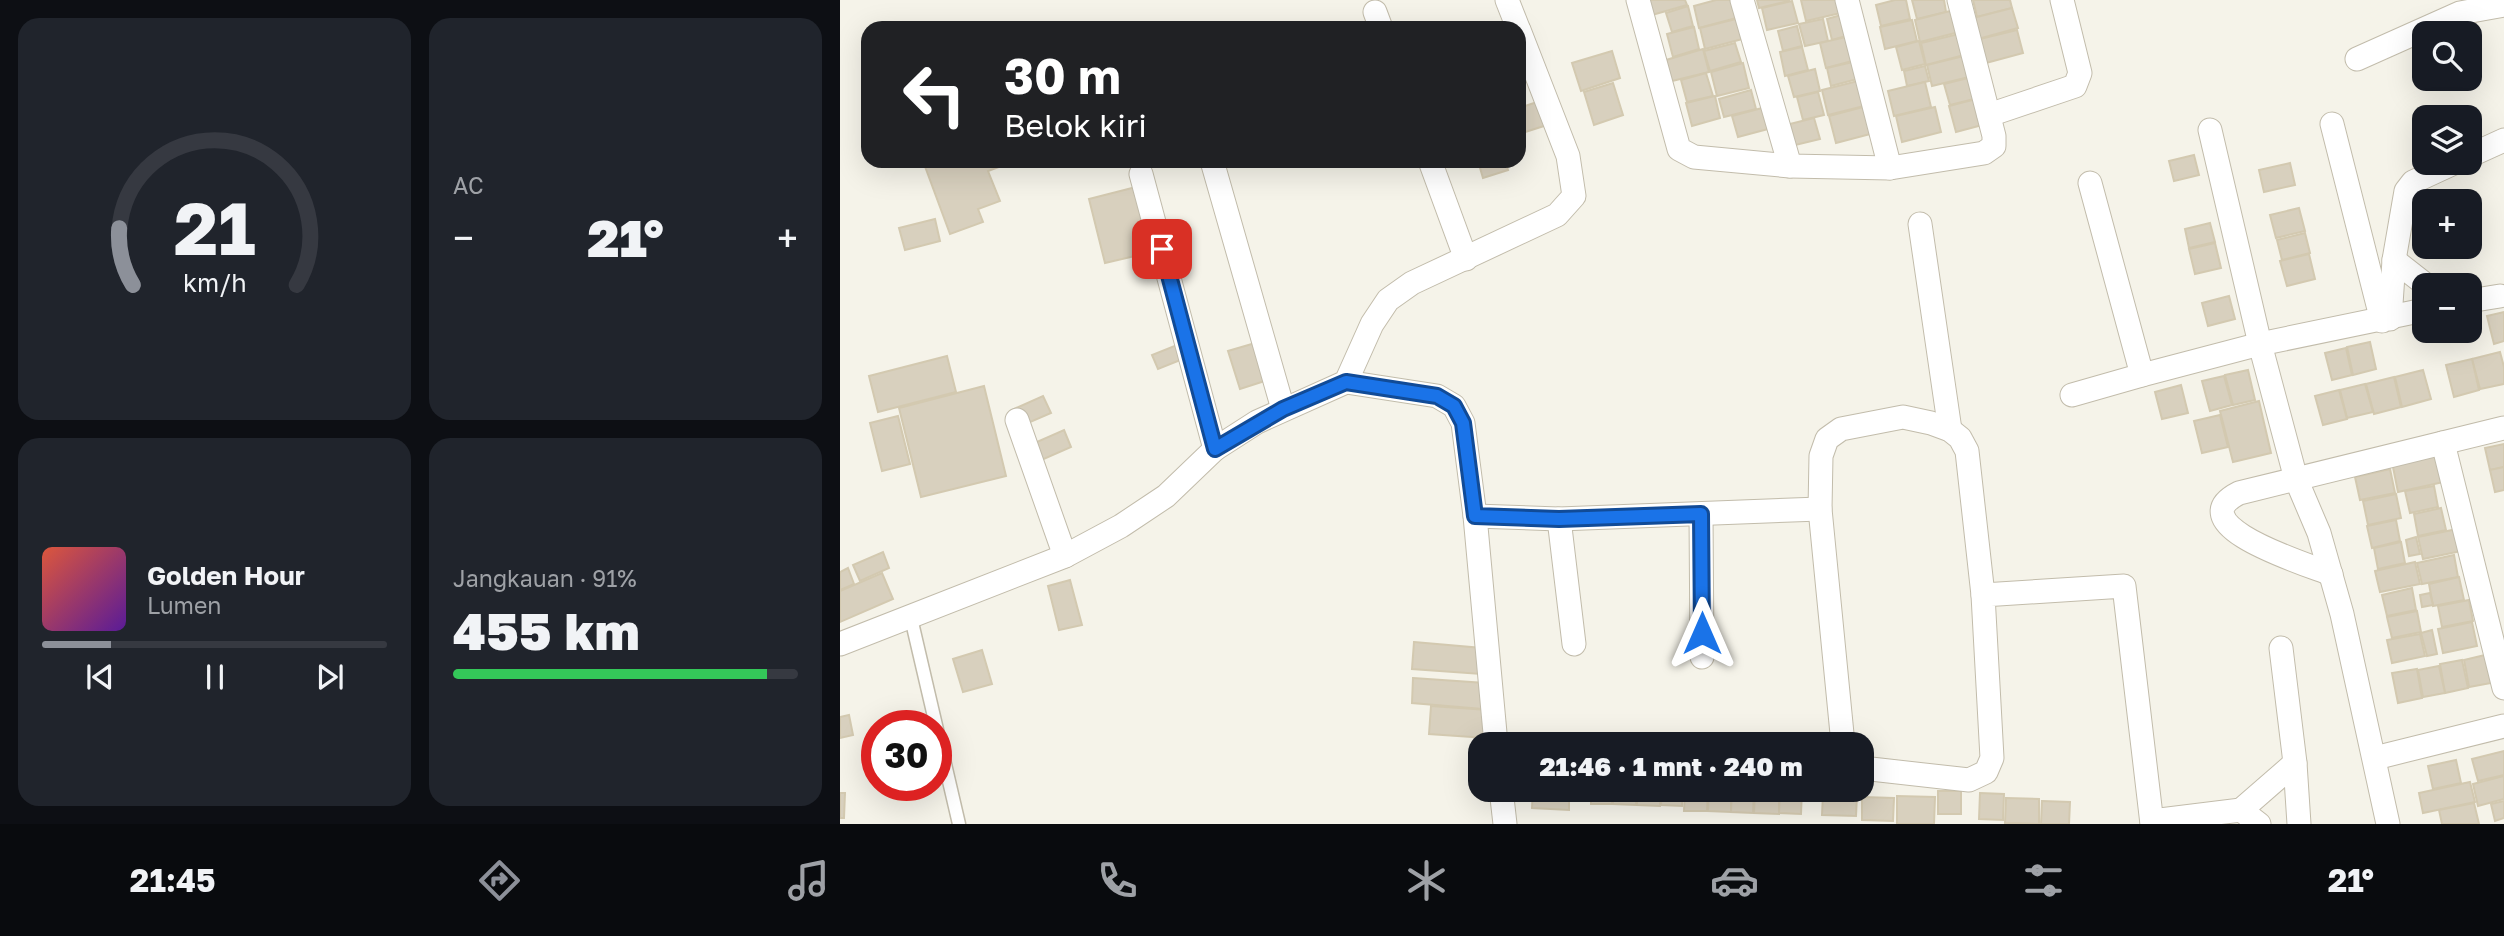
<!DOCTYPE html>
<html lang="id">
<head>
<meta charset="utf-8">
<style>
	body { margin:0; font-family:"Golos Text",sans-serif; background:#20242c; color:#f1f3f6; height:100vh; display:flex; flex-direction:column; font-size:26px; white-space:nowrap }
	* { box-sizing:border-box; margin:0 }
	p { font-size:23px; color:#9ea1a6 }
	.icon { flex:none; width:38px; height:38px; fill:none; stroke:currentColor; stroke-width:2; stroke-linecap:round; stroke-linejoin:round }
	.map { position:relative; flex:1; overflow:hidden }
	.panel { display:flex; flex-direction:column; gap:18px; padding:18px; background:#0d0f14; width:840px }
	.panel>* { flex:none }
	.hud { position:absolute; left:21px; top:21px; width:665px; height:147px; border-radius:21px; box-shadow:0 7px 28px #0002; background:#202124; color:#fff; overflow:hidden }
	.controls { position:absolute; left:1572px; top:21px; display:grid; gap:14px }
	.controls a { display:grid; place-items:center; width:70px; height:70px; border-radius:14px; background:#171b24; box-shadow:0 7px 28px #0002; font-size:35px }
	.speed { position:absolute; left:21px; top:710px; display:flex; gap:14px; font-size:35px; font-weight:700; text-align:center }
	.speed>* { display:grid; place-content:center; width:91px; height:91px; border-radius:50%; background:#171b24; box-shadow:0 7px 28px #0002; line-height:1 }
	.speed .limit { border:10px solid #d22; background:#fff; color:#111 }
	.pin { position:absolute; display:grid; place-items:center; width:60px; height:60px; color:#fff; margin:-30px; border-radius:14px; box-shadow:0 4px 10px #0006 }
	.me { position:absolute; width:77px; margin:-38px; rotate:0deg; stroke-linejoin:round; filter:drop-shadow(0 0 5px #0008) }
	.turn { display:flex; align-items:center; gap:24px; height:147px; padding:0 28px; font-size:32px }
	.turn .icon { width:91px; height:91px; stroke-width:2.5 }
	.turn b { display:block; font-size:49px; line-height:60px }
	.big { font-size:52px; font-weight:800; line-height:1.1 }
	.panel .tile { flex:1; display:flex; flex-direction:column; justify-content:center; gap:10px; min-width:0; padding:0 24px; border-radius:21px; background:#20242c }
	.panel .dial { align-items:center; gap:0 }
	.dial svg { height:182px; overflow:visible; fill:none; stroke:#363941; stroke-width:7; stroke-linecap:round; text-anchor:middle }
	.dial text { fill:#f1f3f6; stroke:none }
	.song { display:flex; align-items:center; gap:21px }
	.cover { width:84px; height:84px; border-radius:10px; background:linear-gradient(135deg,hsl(10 70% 55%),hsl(270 70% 35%)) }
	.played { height:7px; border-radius:4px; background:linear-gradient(90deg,#8c9099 20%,#363941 20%) }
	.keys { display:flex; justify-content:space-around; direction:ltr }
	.heat { display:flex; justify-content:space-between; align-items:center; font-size:38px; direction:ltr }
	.charge { height:10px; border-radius:5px; background:linear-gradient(90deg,#34c759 91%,#363941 0) }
	.panel .tiles { flex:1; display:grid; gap:18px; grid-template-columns:repeat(2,1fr) }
	.trip { position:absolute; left:628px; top:732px; width:406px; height:70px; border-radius:21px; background:#171b24; box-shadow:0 7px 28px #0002; font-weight:800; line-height:70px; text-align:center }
	.dock { display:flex; height:112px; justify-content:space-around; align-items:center; background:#090b0e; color:#9ea1a6 }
	.dock .icon { width:49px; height:49px }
	.dock .on { color:#8c9099 }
	.dock b { font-size:32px; color:#f1f3f6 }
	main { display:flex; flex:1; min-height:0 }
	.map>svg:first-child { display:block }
</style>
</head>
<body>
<main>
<section class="panel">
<div class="tiles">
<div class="tile dial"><svg viewBox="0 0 100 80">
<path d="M14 69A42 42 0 1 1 86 69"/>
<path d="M14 69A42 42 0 0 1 8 44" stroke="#8c9099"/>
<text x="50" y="56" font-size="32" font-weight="700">21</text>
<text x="50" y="72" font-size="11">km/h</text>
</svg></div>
<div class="tile"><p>AC</p>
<div class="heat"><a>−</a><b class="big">21°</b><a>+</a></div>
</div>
<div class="tile">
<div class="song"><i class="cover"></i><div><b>Golden Hour</b><p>Lumen</p></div></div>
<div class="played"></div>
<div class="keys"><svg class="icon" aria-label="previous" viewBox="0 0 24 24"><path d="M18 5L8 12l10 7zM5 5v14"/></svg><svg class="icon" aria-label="pause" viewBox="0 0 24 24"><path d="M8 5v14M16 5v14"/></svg><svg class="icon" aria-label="next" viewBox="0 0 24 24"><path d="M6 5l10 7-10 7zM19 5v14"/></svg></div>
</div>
<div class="tile"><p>Jangkauan · 91%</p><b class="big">455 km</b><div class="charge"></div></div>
</div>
</section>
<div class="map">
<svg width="1664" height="824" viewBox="0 0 1664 824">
	<rect width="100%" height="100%" fill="#f5f3e9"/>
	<g fill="#d8d0be" stroke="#d3c9b0" stroke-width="2">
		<polygon points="808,0 845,0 847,5 812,15"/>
		<polygon points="876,0 895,0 900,17 859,28 854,6"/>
		<polygon points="917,0 949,0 949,1 919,8"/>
		<polygon points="961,0 1002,0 1005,12 966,21"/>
		<polygon points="1055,0 1066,0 1070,19 1041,26 1036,5"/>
		<polygon points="1072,0 1104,0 1106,12 1077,19"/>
		<polygon points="1133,0 1170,0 1172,8 1137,17"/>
		<polygon points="952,1 958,23 927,30 922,8"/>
		<polygon points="848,6 853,26 832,32 826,13"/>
		<polygon points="1172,8 1178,28 1138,39 1133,18"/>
		<polygon points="1118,9 1123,31 1080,42 1075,20"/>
		<polygon points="1008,13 1013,34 992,40 987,19"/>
		<polygon points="900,18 906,38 865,49 860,28"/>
		<polygon points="983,19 988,41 965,46 959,24"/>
		<polygon points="1072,20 1077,41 1045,49 1040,27"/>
		<polygon points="957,26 962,46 943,51 938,31"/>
		<polygon points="854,27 859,49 833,57 827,34"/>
		<polygon points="1177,30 1183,53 1146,63 1140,39"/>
		<polygon points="1123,33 1128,54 1086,65 1081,43"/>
		<polygon points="1010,36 1016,60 986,68 980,43"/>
		<polygon points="1079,41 1085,64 1062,70 1056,47"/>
		<polygon points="895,43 901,62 870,71 864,51"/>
		<polygon points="962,47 968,70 945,76 940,52"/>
		<polygon points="863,49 869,72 832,81 826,60"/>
		<polygon points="772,51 780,78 741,91 732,63"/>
		<polygon points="1128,55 1133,76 1092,86 1087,65"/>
		<polygon points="1017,61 1021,78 991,86 987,68"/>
		<polygon points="903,63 909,88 877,96 871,72"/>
		<polygon points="1085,66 1089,81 1067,86 1064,71"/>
		<polygon points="975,69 980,91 954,97 948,76"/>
		<polygon points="866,73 873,96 847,102 841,80"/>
		<polygon points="1136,76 1142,97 1110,105 1104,84"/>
		<polygon points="1022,80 1028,105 988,115 982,90"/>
		<polygon points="1085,82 1091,107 1054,116 1048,91"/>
		<polygon points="773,83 783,115 754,125 744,92"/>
		<polygon points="911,90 916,109 884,117 879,99"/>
		<polygon points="978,92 984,115 963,120 957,97"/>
		<polygon points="875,96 880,118 852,126 846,103"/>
		<polygon points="1140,98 1146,124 1116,132 1109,106"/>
		<polygon points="700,101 707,125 679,134 679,108"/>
		<polygon points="1027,106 1034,133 996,143 989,116"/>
		<polygon points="1095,107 1101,132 1062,142 1056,116"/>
		<polygon points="922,108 928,129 898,137 892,116"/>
		<polygon points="974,118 980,139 955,145 950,124"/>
		<polygon points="1354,155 1359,175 1334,181 1329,161"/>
		<polygon points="83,161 172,161 172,162 148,171 160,201 138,209 143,222 110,234"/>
		<polygon points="638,161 665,161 668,170 643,178"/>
		<polygon points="1450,163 1455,185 1424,192 1419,170"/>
		<polygon points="296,187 312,252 265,263 249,199"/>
		<polygon points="1459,208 1465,231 1436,238 1430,215"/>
		<polygon points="95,219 100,241 65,250 59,228"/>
		<polygon points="1370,223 1375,242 1349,248 1345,229"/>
		<polygon points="1465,233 1470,253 1442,260 1437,240"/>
		<polygon points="1375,243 1381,268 1355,274 1349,249"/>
		<polygon points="1469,254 1475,279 1447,286 1440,261"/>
		<polygon points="1389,296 1395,319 1368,326 1362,303"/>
		<polygon points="1664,312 1664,341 1654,344 1647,316"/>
		<polygon points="422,341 434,378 400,389 388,351"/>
		<polygon points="1530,342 1536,369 1513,375 1507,347"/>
		<polygon points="337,345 343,359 318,369 312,355"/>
		<polygon points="1506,348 1512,375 1492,380 1485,353"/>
		<polygon points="1660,352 1664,367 1664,384 1640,389 1632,359"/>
		<polygon points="107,356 116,392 38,412 29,376"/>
		<polygon points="1632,359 1639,390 1614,397 1606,365"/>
		<polygon points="1408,370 1415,400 1393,405 1385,375"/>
		<polygon points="1583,370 1591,399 1562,407 1555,377"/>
		<polygon points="1384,376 1392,405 1370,411 1362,381"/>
		<polygon points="1554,377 1561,407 1534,414 1526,384"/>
		<polygon points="1525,384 1533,412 1507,418 1500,390"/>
		<polygon points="1341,385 1348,413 1322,419 1315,392"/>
		<polygon points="144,386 166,476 81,497 59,408"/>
		<polygon points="1499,390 1507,419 1483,425 1475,396"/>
		<polygon points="203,396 211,413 181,426 174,409"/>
		<polygon points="1419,401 1431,453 1393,462 1380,411"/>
		<polygon points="1380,415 1388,447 1362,453 1354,421"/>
		<polygon points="58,416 70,464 42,471 30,423"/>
		<polygon points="224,430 231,447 197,462 190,445"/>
		<polygon points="1664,444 1664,467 1650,470 1645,448"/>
		<polygon points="1602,452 1608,481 1558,492 1552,462"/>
		<polygon points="1664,467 1664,490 1655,492 1650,470"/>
		<polygon points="1550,469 1555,493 1520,500 1515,477"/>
		<polygon points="1594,486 1598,507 1570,513 1565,491"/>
		<polygon points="1556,494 1561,518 1528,525 1523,501"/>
		<polygon points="1601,508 1606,530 1578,536 1574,514"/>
		<polygon points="1556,520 1560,541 1532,548 1527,526"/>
		<polygon points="1622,528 1626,550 1583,559 1578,537"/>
		<polygon points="1576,537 1580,554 1569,556 1566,540"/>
		<polygon points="1561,542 1565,563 1538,569 1534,548"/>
		<polygon points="43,552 49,568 20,581 13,565"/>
		<polygon points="1614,555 1618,577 1582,584 1577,563"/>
		<polygon points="1575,562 1580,584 1540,592 1535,571"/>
		<polygon points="8,568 14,584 0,590 0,572"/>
		<polygon points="42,573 53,599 0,622 0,591"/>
		<polygon points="1619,577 1624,600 1593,606 1589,584"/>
		<polygon points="230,580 242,625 219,630 208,586"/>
		<polygon points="1572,588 1576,610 1547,616 1542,595"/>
		<polygon points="1590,593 1593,605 1582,607 1580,595"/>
		<polygon points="1629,600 1633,621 1602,627 1598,606"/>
		<polygon points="1577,611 1581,632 1552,638 1547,617"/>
		<polygon points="1632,622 1637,646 1603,653 1598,629"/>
		<polygon points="1592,630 1597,654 1587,656 1581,633"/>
		<polygon points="1580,634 1585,656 1552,663 1547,640"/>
		<polygon points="574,642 642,648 641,674 572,669"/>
		<polygon points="142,650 152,684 123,692 113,659"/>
		<polygon points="1645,655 1651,683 1629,687 1624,660"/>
		<polygon points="1622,660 1628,688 1605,693 1600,664"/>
		<polygon points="1599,666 1605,693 1583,697 1578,670"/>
		<polygon points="1577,669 1582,698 1558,703 1552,673"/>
		<polygon points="573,678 645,683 643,709 572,703"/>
		<polygon points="591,706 648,710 646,738 589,734"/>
		<polygon points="9,715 13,735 0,738 0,717"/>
		<polygon points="1664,751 1664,775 1638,781 1632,759"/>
		<polygon points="1616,760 1621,783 1593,789 1588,766"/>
		<polygon points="1664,776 1664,799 1638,806 1633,784"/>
		<polygon points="1630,782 1635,802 1583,813 1579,793"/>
		<polygon points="693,789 729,789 729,810 692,808"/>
		<rect x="751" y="789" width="21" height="15"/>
		<polygon points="773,789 797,789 796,805 773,804"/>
		<polygon points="797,789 821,789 820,806 797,805"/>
		<polygon points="822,789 843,789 842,806 821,805"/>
		<polygon points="845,789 868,789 867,811 844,811"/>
		<polygon points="869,789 891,789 891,812 868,811"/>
		<polygon points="892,789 914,789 913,813 891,812"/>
		<polygon points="915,789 939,789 939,814 914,813"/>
		<polygon points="940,789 962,789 961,814 939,813"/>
		<rect x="1098" y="791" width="23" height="23"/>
		<polygon points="0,793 5,793 4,818 0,818"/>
		<polygon points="1140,793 1164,794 1163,820 1139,819"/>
		<polygon points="983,794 1017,794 1016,816 982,815"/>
		<polygon points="1057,796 1095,797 1094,824 1057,824"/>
		<polygon points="1022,797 1054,798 1053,821 1022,820"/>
		<polygon points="1166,798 1199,799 1199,824 1165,823"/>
		<polygon points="1202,801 1230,802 1229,824 1201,824"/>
		<polygon points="1664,801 1664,818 1655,821 1651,804"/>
		<polygon points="1634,803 1639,824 1602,824 1599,810"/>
	</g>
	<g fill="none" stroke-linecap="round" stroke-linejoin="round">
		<defs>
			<polyline id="lane" points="71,618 119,824"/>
			<g id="street">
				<polyline points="667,0 678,28"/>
				<polyline points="798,0 839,149 854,157 950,166 1050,168 1144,153 1154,146 1154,136 1119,0"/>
				<polyline points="902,0 950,166"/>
				<polyline points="1007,0 1050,168"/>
				<polyline points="535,12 541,28"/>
				<polyline points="1517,59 1620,13 1664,5"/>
				<polyline points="1149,115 1235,86 1240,73 1222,0"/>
				<polyline points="1492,124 1542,321"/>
				<polyline points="1370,130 1420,344 1456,479 1479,533 1502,614 1548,824"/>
				<polyline points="1629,156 1664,140"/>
				<polyline points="372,161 443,409"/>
				<polyline points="590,161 626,259"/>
				<polyline points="301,174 375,449"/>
				<polyline points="1250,183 1302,375 1420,344 1584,310"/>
				<polyline points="1080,224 1110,430"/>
				<polyline points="1554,260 1586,285"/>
				<polyline points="1629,301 1660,296"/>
				<polyline points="1550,319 1554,260 1566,191 1573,182 1614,163"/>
				<polyline points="506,382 597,396 614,406 623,423 635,516 656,744"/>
				<polyline points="1232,395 1302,375"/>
				<polyline points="177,420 225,556"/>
				<polyline points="1603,443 1664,688"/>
				<polyline points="861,514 862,657"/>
				<polyline points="635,516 719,519 980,509"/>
				<polyline points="719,519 734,644"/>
				<path d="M1491,574C1469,565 1336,525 1399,493L1664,428"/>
				<polyline points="0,644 225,556 281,526 326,496 375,449 417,422 506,382 532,324 548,300 572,283 717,215 734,196 728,156 679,30"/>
				<polyline points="1441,648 1455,763 1459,824"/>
				<polyline points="1003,744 980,509 981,456 987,439 1001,429 1063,417 1091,423 1110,430 1120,438 1127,451 1143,595"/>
				<polyline points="1535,758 1664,726"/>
				<polyline points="1022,768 1129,780 1146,772 1152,758 1143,595 1284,586 1312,824"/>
				<polyline points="661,789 665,824"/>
				<polyline points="1312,821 1401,810"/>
				<polyline points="1419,824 1401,810 1455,763"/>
			</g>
		</defs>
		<use href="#lane" stroke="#c2bcab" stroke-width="15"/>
		<use href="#street" stroke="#c2bcab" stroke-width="25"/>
		<use href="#lane" stroke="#fff" stroke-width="12"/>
		<use href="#street" stroke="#fff" stroke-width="23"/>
	</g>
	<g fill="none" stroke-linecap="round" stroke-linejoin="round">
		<defs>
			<polyline id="route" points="322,249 375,449 443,409 506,382 597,396 614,406 623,423 635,516 719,519 861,514 862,633"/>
		</defs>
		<use href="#route" stroke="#114b97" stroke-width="18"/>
		<use href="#route" stroke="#1a73e8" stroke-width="12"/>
	</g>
</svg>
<div class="controls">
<a><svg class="icon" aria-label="search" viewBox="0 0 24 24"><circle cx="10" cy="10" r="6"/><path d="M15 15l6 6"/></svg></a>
<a><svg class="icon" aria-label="layers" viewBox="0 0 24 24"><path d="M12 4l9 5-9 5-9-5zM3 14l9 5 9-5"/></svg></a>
<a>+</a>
<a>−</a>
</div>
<div class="speed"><div class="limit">30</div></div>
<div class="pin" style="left:322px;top:249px;background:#d93025"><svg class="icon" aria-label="arrive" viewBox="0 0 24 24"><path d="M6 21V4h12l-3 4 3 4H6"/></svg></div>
<svg class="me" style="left:862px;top:633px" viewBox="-20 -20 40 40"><path d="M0-17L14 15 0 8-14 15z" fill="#1a73e8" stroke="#fff" stroke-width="4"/></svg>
<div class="trip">21:46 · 1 mnt · 240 m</div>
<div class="hud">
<div class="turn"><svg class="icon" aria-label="left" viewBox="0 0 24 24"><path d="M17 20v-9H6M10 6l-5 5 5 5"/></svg><div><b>30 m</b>Belok kiri</div></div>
</div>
</div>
</main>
<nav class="dock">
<b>21:45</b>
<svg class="icon on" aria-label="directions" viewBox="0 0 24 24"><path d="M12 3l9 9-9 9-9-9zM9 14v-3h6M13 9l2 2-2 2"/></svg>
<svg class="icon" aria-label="music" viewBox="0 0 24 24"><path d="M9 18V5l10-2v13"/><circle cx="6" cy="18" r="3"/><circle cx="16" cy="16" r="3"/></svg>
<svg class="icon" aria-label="phone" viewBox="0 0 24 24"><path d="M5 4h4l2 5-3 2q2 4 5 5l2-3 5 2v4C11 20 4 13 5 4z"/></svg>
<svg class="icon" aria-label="climate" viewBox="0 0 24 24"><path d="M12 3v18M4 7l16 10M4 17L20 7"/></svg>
<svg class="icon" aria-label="car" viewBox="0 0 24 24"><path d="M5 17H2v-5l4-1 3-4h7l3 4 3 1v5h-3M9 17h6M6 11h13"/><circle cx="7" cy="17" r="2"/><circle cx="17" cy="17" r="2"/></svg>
<svg class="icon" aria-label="filters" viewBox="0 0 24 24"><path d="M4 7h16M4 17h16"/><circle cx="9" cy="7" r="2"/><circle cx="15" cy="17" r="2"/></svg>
<b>21°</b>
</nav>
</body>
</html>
